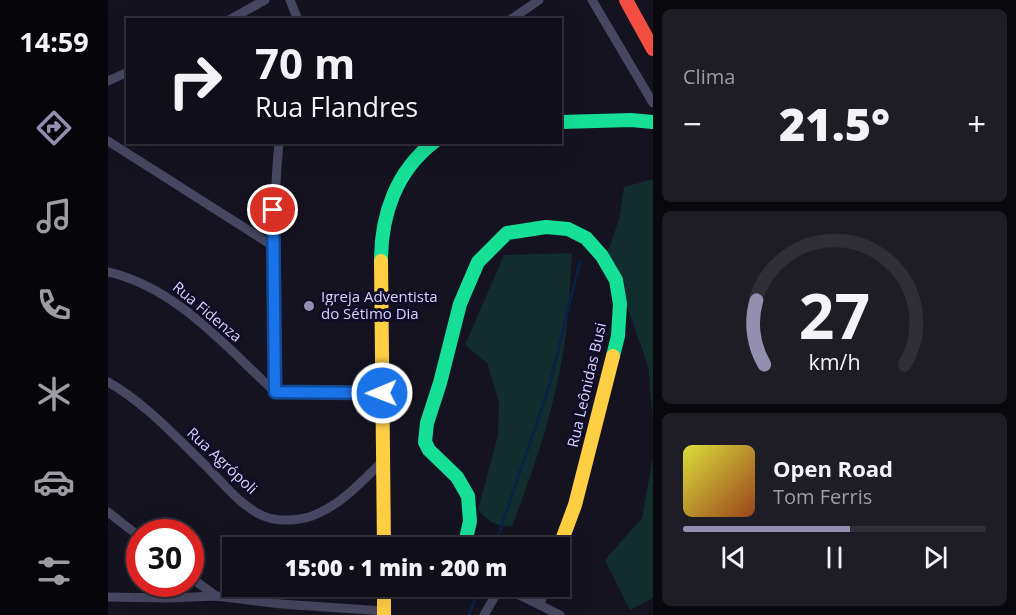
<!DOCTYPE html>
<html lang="pt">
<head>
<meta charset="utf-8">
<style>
	body { margin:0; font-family:"Open Sans",sans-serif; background:#1e1c25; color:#f1f3f6; height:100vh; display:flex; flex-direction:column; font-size:22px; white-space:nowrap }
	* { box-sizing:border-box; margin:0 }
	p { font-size:20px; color:#9c9ca2 }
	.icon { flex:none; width:33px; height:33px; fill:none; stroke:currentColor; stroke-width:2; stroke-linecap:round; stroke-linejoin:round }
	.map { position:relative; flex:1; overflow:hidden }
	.panel { display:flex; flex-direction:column; gap:9px; padding:9px; background:#09080d; width:363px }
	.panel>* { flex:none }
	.hud { position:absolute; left:18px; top:18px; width:436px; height:126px; border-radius:0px; box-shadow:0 6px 24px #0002,0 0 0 2px #302e37; background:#100e18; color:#f1f3f6; overflow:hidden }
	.speed { position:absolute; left:18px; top:519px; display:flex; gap:12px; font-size:30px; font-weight:700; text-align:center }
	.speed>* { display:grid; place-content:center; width:78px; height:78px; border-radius:50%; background:#100e18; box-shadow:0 6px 24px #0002,0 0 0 2px #302e37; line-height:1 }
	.speed .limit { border:9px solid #d22; background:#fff; color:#111 }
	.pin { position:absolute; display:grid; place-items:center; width:51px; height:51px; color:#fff; margin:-26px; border:3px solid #fff; border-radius:50%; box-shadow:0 2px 6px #0007 }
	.me { position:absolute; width:66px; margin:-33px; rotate:269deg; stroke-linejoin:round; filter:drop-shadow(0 0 4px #0008) }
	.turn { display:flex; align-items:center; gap:21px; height:126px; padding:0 30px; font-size:27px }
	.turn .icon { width:78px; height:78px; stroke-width:2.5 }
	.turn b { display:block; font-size:42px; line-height:51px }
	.big { font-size:45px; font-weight:800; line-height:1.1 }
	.panel .tile { flex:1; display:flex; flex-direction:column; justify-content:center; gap:9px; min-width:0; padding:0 21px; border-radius:9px; background:#1e1c25 }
	.panel .dial { align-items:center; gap:0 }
	.dial svg { height:156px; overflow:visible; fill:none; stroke:#302e37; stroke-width:7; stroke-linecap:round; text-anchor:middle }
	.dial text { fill:#f1f3f6; stroke:none }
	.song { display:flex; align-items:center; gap:18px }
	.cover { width:72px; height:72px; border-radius:9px; background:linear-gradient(135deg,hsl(60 70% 55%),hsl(20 70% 35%)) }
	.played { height:6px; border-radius:3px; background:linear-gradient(90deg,#928fb1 55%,#302e37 55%) }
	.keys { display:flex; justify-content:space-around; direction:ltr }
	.heat { display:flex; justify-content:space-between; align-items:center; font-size:33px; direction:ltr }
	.trip { position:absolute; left:114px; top:537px; width:348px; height:60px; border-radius:0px; background:#100e18; box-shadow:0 6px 24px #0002,0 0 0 2px #302e37; font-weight:800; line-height:60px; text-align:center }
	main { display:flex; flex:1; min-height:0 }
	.tab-bar { display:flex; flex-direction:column; width:108px; justify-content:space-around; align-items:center; background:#06060a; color:#9c9ca2 }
	.tab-bar .icon { width:42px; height:42px }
	.tab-bar .current { color:#928fb1 }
	.tab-bar b { font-size:27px; color:#f1f3f6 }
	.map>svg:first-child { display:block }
</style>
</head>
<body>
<main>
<nav class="tab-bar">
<b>14:59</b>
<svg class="icon current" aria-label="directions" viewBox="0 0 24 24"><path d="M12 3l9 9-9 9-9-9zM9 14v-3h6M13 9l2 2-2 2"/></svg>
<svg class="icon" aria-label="music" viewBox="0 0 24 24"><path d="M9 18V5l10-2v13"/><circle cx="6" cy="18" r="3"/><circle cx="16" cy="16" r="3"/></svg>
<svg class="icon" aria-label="phone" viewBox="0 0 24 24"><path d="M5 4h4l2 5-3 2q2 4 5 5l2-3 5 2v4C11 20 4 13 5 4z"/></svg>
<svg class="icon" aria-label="climate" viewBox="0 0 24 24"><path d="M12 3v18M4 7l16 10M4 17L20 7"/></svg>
<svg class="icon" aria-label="car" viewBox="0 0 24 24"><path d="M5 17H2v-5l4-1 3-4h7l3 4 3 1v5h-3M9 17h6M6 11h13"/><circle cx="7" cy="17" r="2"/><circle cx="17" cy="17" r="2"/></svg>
<svg class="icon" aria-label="filters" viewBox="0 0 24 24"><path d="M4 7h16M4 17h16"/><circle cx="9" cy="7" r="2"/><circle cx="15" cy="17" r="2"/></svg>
</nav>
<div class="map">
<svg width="545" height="615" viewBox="0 0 545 615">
	<rect width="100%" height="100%" fill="#151320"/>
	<g fill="#112d2d">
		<polygon points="545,179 545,420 540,366 500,251 511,220 516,187"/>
		<path d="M464,253C462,282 461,312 457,340C448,405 427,466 404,526C386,526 382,522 370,510L390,435L391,402L379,363L357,345L396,255Z"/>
		<polygon points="545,456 545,598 522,610 497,560 534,518"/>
	</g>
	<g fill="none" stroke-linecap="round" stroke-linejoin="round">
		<g stroke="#0a2146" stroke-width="3">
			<polyline points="386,548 441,387 472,262"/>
			<polyline points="361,615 372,586"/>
		</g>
		<g stroke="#474761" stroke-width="9">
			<polyline points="182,0 190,20"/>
			<polyline points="484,0 545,103"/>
			<polyline points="121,20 157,0"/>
			<polyline points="402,20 431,0"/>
			<polyline points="0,81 20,72"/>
			<polyline points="0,141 165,246"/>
			<path d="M171,142C163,226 166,309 167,392L274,393"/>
			<path d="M0,272C69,288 117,346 167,392"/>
			<path d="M0,382C37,403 68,437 98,466C115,483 131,504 153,515C170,523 195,521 211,513C237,501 255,480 275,461"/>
			<polyline points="0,512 32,537"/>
			<polyline points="82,577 108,596"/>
			<polyline points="393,586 452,615"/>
			<polyline points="0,597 61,598 108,596 173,604 276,611"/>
			<polyline points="432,605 438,586"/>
			<polyline points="376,615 393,586"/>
		</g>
		<g stroke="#16e098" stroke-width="14">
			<polyline points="453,122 523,120 545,122"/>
			<path d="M273,261C273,215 288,171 326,142"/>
			<polyline points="356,548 362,521 360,496 349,477 321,450 317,442 319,423 332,383 352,304 370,262 399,233 438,227 460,229 478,238 494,256 508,280 512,304 510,336 505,356"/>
		</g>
		<g stroke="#ffcf43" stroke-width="14">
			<polyline points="273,261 276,548"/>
			<polyline points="451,548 467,505 505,356"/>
			<polyline points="276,586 276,615"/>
		</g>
		<polyline stroke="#f24e42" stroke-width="14" points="518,0 545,49"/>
	</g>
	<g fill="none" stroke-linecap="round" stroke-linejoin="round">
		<defs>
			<polyline id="route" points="165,210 167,392 274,393"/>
		</defs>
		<use href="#route" stroke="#114b97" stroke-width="15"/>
		<use href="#route" stroke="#1a73e8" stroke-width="10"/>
	</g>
	<circle fill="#928fb1" stroke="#110d26" stroke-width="2" cx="201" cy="306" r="6"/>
	<g text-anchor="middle" stroke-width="6" stroke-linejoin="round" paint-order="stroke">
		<g font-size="15" fill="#d6d2ff" stroke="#110d26" text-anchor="start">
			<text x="213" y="302">Igreja Adventista<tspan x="213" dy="17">do Sétimo Dia</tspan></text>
		</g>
		<g font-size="15" fill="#d6d2ff" stroke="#110d26">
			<text transform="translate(99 312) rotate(40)" y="5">Rua Fidenza</text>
			<text transform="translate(479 385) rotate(-77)" y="5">Rua Leônidas Busi</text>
			<text transform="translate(114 461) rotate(43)" y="5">Rua Agrópoli</text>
		</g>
	</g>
</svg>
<div class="speed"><div class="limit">30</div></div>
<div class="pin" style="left:165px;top:210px;background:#d93025"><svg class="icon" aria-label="arrive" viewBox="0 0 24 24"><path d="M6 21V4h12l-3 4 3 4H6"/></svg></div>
<svg class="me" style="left:274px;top:393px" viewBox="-20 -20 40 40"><circle r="17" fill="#1a73e8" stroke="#fff" stroke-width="3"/><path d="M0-11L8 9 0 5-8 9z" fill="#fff"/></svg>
<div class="trip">15:00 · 1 min · 200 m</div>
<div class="hud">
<div class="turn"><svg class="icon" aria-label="right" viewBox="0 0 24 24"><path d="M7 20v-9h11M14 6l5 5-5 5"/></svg><div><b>70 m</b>Rua Flandres</div></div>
</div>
</div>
<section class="panel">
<div class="tile"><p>Clima</p>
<div class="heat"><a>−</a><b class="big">21.5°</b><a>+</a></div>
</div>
<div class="tile dial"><svg viewBox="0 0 100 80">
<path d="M14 69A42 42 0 1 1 86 69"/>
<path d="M14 69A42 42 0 0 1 10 36" stroke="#928fb1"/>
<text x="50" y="56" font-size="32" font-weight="700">27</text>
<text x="50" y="72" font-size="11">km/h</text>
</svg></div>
<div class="tile">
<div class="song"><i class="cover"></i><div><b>Open Road</b><p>Tom Ferris</p></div></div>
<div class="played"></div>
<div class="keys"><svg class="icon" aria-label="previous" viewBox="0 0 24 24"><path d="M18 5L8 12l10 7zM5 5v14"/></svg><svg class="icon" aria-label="pause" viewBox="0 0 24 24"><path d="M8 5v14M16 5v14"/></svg><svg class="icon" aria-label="next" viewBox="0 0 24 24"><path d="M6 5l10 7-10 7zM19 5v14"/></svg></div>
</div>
</section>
</main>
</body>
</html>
